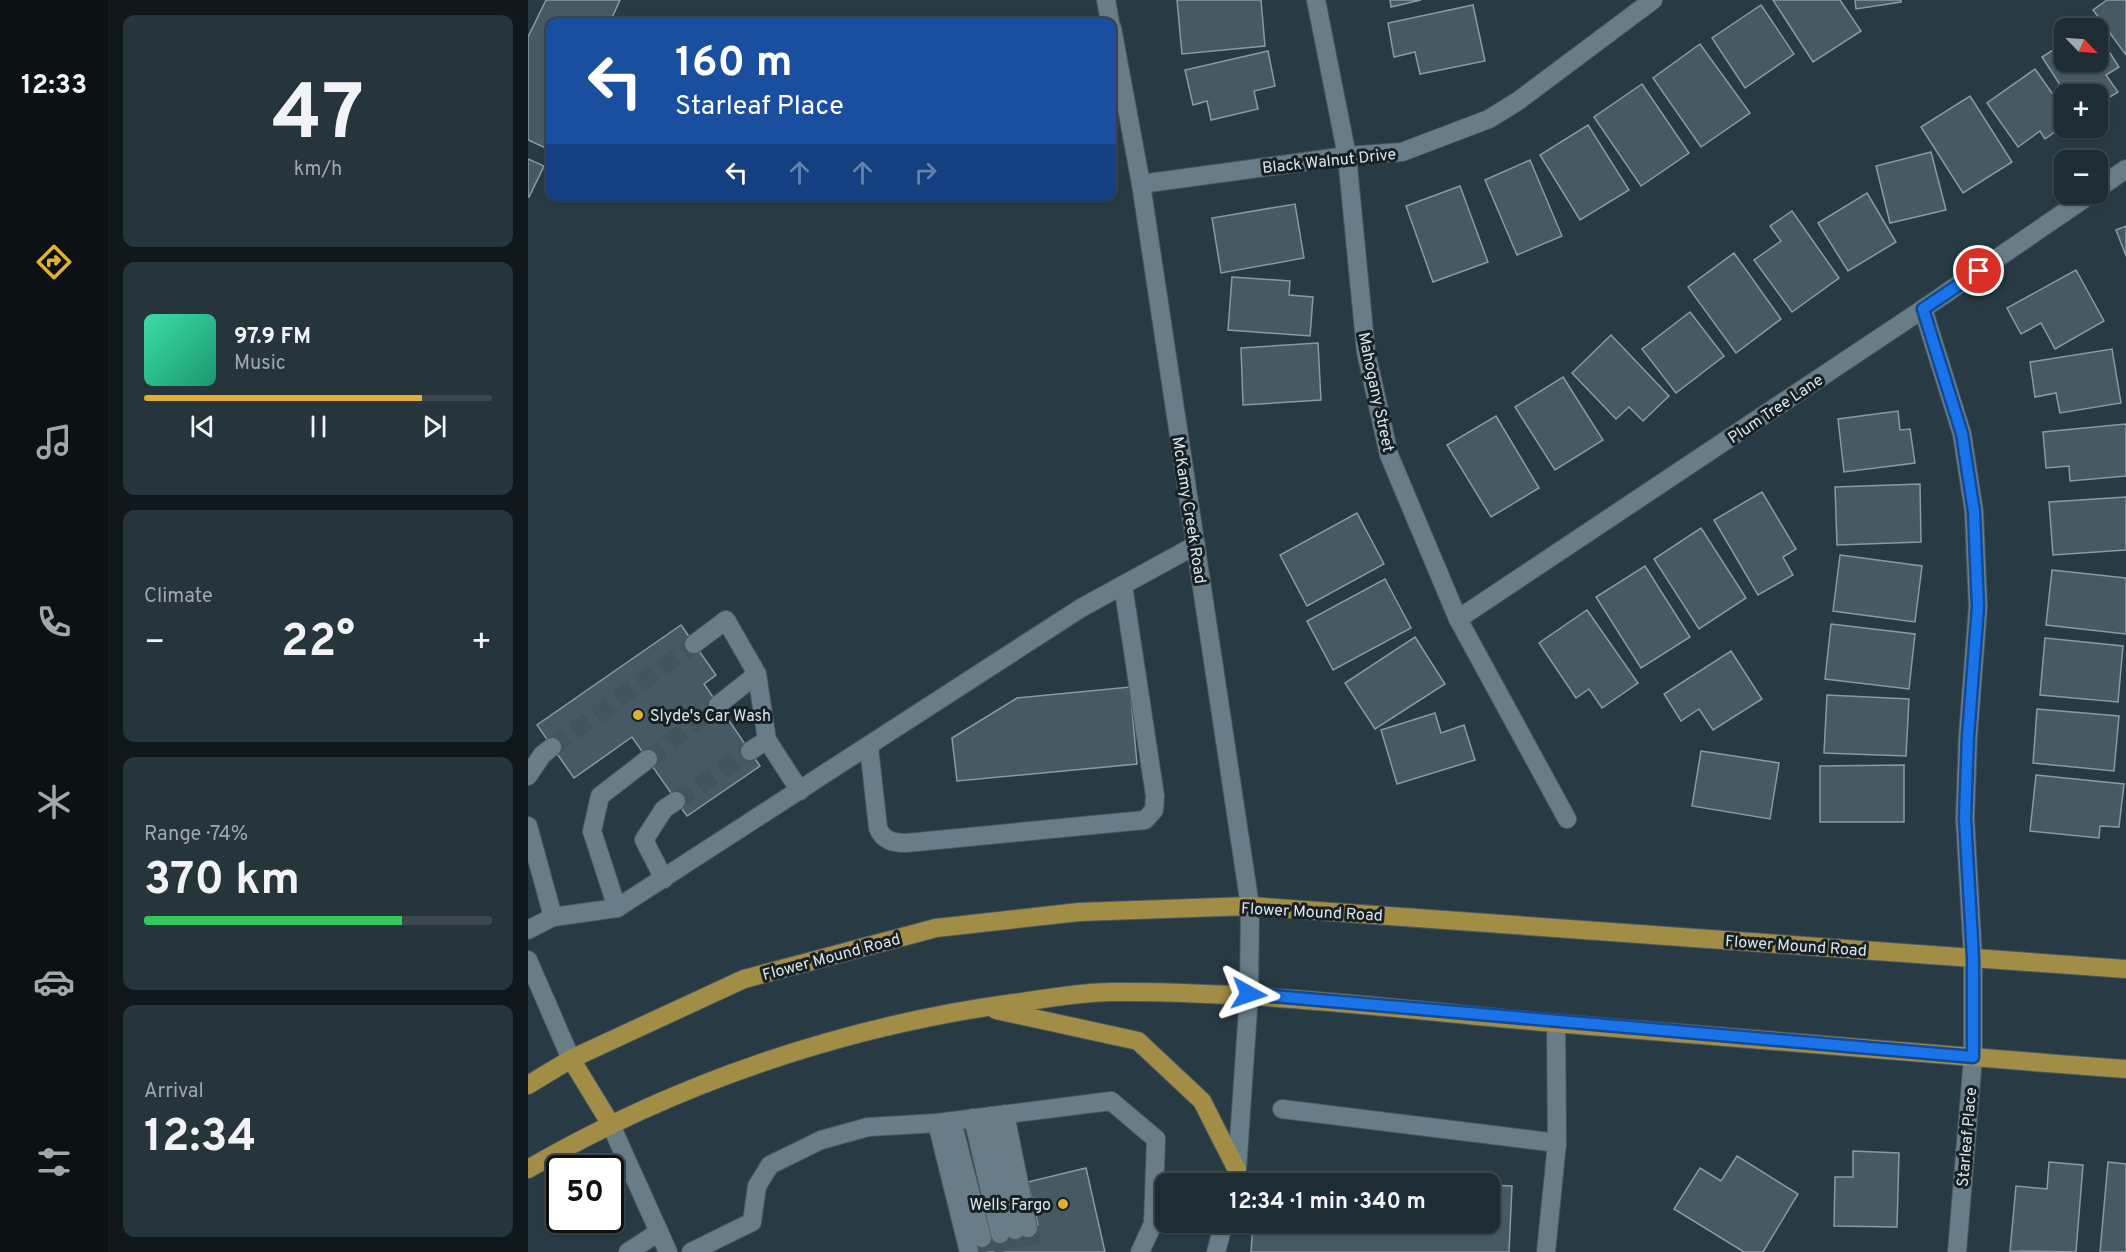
<!DOCTYPE html>
<html lang="en">
<head>
<meta charset="utf-8">
<style>
	body { margin:0; font-family:Overpass,sans-serif; background:#26343b; color:#f1f3f6; height:100vh; display:flex; flex-direction:column; font-size:22px; white-space:nowrap }
	* { box-sizing:border-box; margin:0 }
	p { font-size:20px; color:#a1a7ac }
	.icon { flex:none; width:33px; height:33px; fill:none; stroke:currentColor; stroke-width:2; stroke-linecap:round; stroke-linejoin:round }
	.map { position:relative; flex:1; overflow:hidden }
	.side { display:flex; flex-direction:column; gap:15px; padding:15px; background:#10181c; width:420px }
	.side>* { flex:none }
	.banner { position:absolute; left:18px; top:18px; width:570px; height:183px; border-radius:12px; box-shadow:0 2px 4px #0004,0 0 0 2px #3c484e; background:#1a4fa0; color:#fff; overflow:hidden }
	.needle { width:39px; rotate:115deg }
	.tools { position:absolute; left:1526px; top:18px; display:grid; gap:12px }
	.tools a { display:grid; place-items:center; width:54px; height:54px; border-radius:12px; background:#1e2c33; box-shadow:0 2px 4px #0004,0 0 0 2px #3c484e; font-size:30px }
	.speed { position:absolute; left:18px; top:1155px; display:flex; gap:12px; font-size:30px; font-weight:700; text-align:center }
	.speed>* { display:grid; place-content:center; width:78px; height:78px; border-radius:50%; background:#1e2c33; box-shadow:0 2px 4px #0004,0 0 0 2px #3c484e; line-height:1 }
	.speed .limit { border:3px solid #111; border-radius:9px; background:#fff; color:#111 }
	.pin { position:absolute; display:grid; place-items:center; width:51px; height:51px; color:#fff; margin:-26px; border:3px solid #fff; border-radius:50%; box-shadow:0 2px 6px #0007 }
	.me { position:absolute; width:66px; margin:-33px; rotate:95deg; stroke-linejoin:round; filter:drop-shadow(0 0 4px #0008) }
	.turn { display:flex; align-items:center; gap:21px; height:126px; padding:0 30px; font-size:27px }
	.turn .icon { width:78px; height:78px; stroke-width:2.5 }
	.turn b { display:block; font-size:42px; line-height:51px }
	.lanes { display:flex; align-items:center; height:57px; padding:0 30px; background:#0003; justify-content:center; gap:30px; direction:ltr }
	.lanes .off { opacity:.35 }
	.big { font-size:45px; font-weight:700; line-height:1.1 }
	.side .card { flex:1; display:flex; flex-direction:column; justify-content:center; gap:9px; min-width:0; padding:0 21px; border-radius:12px; background:#26343b }
	.side .dial { align-items:center; gap:0 }
	.dial b { font-size:78px; line-height:1 }
	.song { display:flex; align-items:center; gap:18px }
	.cover { width:72px; height:72px; border-radius:9px; background:linear-gradient(135deg,hsl(160 70% 55%),hsl(160 70% 35%)) }
	.played { height:6px; border-radius:3px; background:linear-gradient(90deg,#e2af34 80%,#3c484e 80%) }
	.keys { display:flex; justify-content:space-around; direction:ltr }
	.heat { display:flex; justify-content:space-between; align-items:center; font-size:33px; direction:ltr }
	.charge { height:9px; border-radius:4px; background:linear-gradient(90deg,#34c759 74%,#3c484e 0) }
	.trip { position:absolute; left:627px; top:1173px; width:345px; height:60px; border-radius:12px; background:#1e2c33; box-shadow:0 2px 4px #0004,0 0 0 2px #3c484e; font-weight:700; line-height:60px; text-align:center }
	main { display:flex; flex:1; min-height:0 }
	.tab-bar { display:flex; flex-direction:column; width:108px; justify-content:space-around; align-items:center; background:#0c1214; color:#a1a7ac }
	.tab-bar .icon { width:42px; height:42px }
	.tab-bar .current { color:#e2af34 }
	.tab-bar b { font-size:27px; color:#f1f3f6 }
	.map>svg:first-child { display:block }
</style>
</head>
<body>
<main>
<nav class="tab-bar">
<b>12:33</b>
<svg class="icon current" aria-label="directions" viewBox="0 0 24 24"><path d="M12 3l9 9-9 9-9-9zM9 14v-3h6M13 9l2 2-2 2"/></svg>
<svg class="icon" aria-label="music" viewBox="0 0 24 24"><path d="M9 18V5l10-2v13"/><circle cx="6" cy="18" r="3"/><circle cx="16" cy="16" r="3"/></svg>
<svg class="icon" aria-label="phone" viewBox="0 0 24 24"><path d="M5 4h4l2 5-3 2q2 4 5 5l2-3 5 2v4C11 20 4 13 5 4z"/></svg>
<svg class="icon" aria-label="climate" viewBox="0 0 24 24"><path d="M12 3v18M4 7l16 10M4 17L20 7"/></svg>
<svg class="icon" aria-label="car" viewBox="0 0 24 24"><path d="M5 17H2v-5l4-1 3-4h7l3 4 3 1v5h-3M9 17h6M6 11h13"/><circle cx="7" cy="17" r="2"/><circle cx="17" cy="17" r="2"/></svg>
<svg class="icon" aria-label="filters" viewBox="0 0 24 24"><path d="M4 7h16M4 17h16"/><circle cx="9" cy="7" r="2"/><circle cx="15" cy="17" r="2"/></svg>
</nav>
<section class="side">
<div class="card dial"><b>47</b><p>km/h</p></div>
<div class="card">
<div class="song"><i class="cover"></i><div><b>97.9 FM</b><p>Music</p></div></div>
<div class="played"></div>
<div class="keys"><svg class="icon" aria-label="previous" viewBox="0 0 24 24"><path d="M18 5L8 12l10 7zM5 5v14"/></svg><svg class="icon" aria-label="pause" viewBox="0 0 24 24"><path d="M8 5v14M16 5v14"/></svg><svg class="icon" aria-label="next" viewBox="0 0 24 24"><path d="M6 5l10 7-10 7zM19 5v14"/></svg></div>
</div>
<div class="card"><p>Climate</p>
<div class="heat"><a>−</a><b class="big">22°</b><a>+</a></div>
</div>
<div class="card"><p>Range · 74%</p><b class="big">370 km</b><div class="charge"></div></div>
<div class="card"><p>Arrival</p><b class="big">12:34</b></div>
</section>
<div class="map">
<svg width="1598" height="1252" viewBox="0 0 1598 1252">
	<rect width="100%" height="100%" fill="#283a44"/>
	<g fill="#475a64" stroke="#869ba6" stroke-width="1.5">
		<polygon points="18,0 92,0 82,22 22,22 22,150 0,140 0,37"/>
		<polygon points="649,0 733,0 737,46 654,54"/>
		<polygon points="862,0 893,0 863,7"/>
		<polygon points="1245,0 1312,0 1333,31 1285,62"/>
		<polygon points="1327,0 1373,0 1373,2 1328,9"/>
		<polygon points="1579,0 1598,0 1598,55 1565,10"/>
		<polygon points="945,5 957,61 892,74 887,52 866,57 860,23"/>
		<polygon points="1233,5 1266,54 1217,88 1184,38"/>
		<polygon points="1569,33 1591,67 1578,75 1590,92 1569,105 1569,94 1538,94 1514,57 1536,43 1536,62 1569,62"/>
		<polygon points="1172,44 1222,113 1173,147 1125,78"/>
		<polygon points="740,51 747,86 726,91 730,109 683,120 679,101 665,105 657,70"/>
		<polygon points="1507,69 1536,110 1536,125 1517,139 1512,131 1490,147 1459,103"/>
		<polygon points="1114,84 1161,153 1113,186 1066,117"/>
		<polygon points="1442,96 1484,162 1435,193 1393,127"/>
		<polygon points="1060,125 1101,190 1052,220 1012,155"/>
		<polygon points="1403,152 1418,210 1362,223 1348,166"/>
		<polygon points="0,159 16,166 1,197 0,197"/>
		<polygon points="1002,160 1034,236 989,255 957,180"/>
		<polygon points="932,186 960,262 905,282 878,206"/>
		<polygon points="1339,193 1368,242 1320,271 1290,223"/>
		<polygon points="767,204 776,258 693,273 684,218"/>
		<polygon points="1264,211 1311,278 1264,312 1226,260 1253,241 1242,226"/>
		<polygon points="1598,226 1598,256 1588,230"/>
		<polygon points="1206,253 1253,319 1208,353 1160,287"/>
		<polygon points="1548,270 1576,321 1527,349 1513,323 1493,334 1479,308"/>
		<polygon points="704,277 762,281 761,295 785,297 782,336 700,330"/>
		<polygon points="1162,312 1196,356 1148,393 1114,349"/>
		<polygon points="1083,335 1141,396 1115,421 1101,407 1088,419 1044,373"/>
		<polygon points="790,343 793,400 715,405 713,348"/>
		<polygon points="1584,349 1593,403 1532,413 1528,393 1507,397 1502,362"/>
		<polygon points="1035,377 1075,440 1027,470 987,407"/>
		<polygon points="1370,411 1372,430 1382,429 1387,463 1316,472 1310,419"/>
		<polygon points="968,416 1011,488 963,517 919,445"/>
		<polygon points="1598,424 1598,476 1542,481 1541,466 1518,468 1515,432"/>
		<polygon points="1392,484 1393,542 1309,545 1307,487"/>
		<polygon points="1234,492 1268,549 1255,557 1265,575 1230,595 1186,520"/>
		<polygon points="1598,497 1598,550 1525,555 1521,502"/>
		<polygon points="829,513 856,564 779,606 752,555"/>
		<polygon points="1173,528 1218,598 1171,629 1126,559"/>
		<polygon points="1312,555 1394,566 1387,622 1305,611"/>
		<polygon points="1117,566 1162,637 1113,668 1068,597"/>
		<polygon points="1524,570 1598,578 1598,634 1518,625"/>
		<polygon points="857,579 883,628 805,670 779,621"/>
		<polygon points="1059,610 1110,683 1074,708 1061,689 1048,698 1011,643"/>
		<polygon points="1303,624 1387,634 1381,689 1297,679"/>
		<polygon points="153,625 188,675 176,684 232,766 159,816 104,737 46,778 9,725"/>
		<polygon points="887,637 917,684 847,729 817,683"/>
		<polygon points="1517,638 1595,646 1590,702 1512,695"/>
		<polygon points="1203,651 1234,699 1185,730 1171,709 1153,721 1136,694"/>
		<polygon points="602,687 609,764 429,781 424,738 489,698"/>
		<polygon points="1299,695 1381,699 1378,756 1296,753"/>
		<polygon points="1509,709 1591,716 1586,771 1505,763"/>
		<polygon points="907,713 913,733 936,725 947,760 869,784 853,730"/>
		<polygon points="1173,751 1251,763 1242,819 1164,806"/>
		<polygon points="1376,765 1376,822 1292,822 1292,766"/>
		<polygon points="1508,775 1596,784 1591,827 1572,826 1571,838 1502,831"/>
		<polygon points="1325,1151 1371,1153 1369,1227 1306,1226 1307,1177 1325,1177"/>
		<polygon points="1209,1156 1270,1194 1235,1252 1216,1252 1146,1209 1172,1168 1193,1181"/>
		<polygon points="1521,1162 1555,1165 1548,1252 1482,1251 1488,1186 1519,1189"/>
		<polygon points="1580,1162 1598,1164 1598,1252 1572,1252"/>
		<polygon points="558,1168 577,1252 453,1252 450,1239 510,1225 500,1182"/>
		<polygon points="962,1185 984,1186 981,1252 723,1252 725,1222 962,1222"/>
	</g>
	<g fill="none" stroke-linecap="round" stroke-linejoin="round">
		<g stroke="#43545d" stroke-width="18" stroke-dasharray="18 9" stroke-linecap="butt">
			<polyline points="24,747 166,644"/>
			<polyline points="120,759 190,705"/>
			<polyline points="148,801 222,751"/>
			<polyline points="500,1228 505,1252"/>
			<polyline points="487,1230 491,1252"/>
			<polyline points="472,1234 476,1252"/>
			<polyline points="454,1238 457,1252"/>
		</g>
		<defs>
			<g id="minor">
				<polyline points="578,0 582,22"/>
				<polyline points="788,0 819,156 838,352 861,455 930,619 1039,819"/>
				<polyline points="584,28 613,184 722,906 721,994 709,1170 706,1184"/>
				<polyline points="613,184 819,156 874,152 961,119 990,101 1125,0"/>
				<polyline points="1569,189 1598,169"/>
				<polyline points="1395,309 1434,434 1446,512 1450,607 1440,736 1437,818 1445,958 1445,1057 1429,1252"/>
				<polyline points="930,619 1395,309 1563,194"/>
				<polyline points="166,644 198,620 229,674 239,740 272,791"/>
				<polyline points="190,705 229,674"/>
				<path d="M341,747L350,828C355,841 366,843 378,843L617,820L626,810L627,796L595,585"/>
				<polyline points="222,751 239,740"/>
				<polyline points="0,776 14,755 24,747"/>
				<polyline points="0,826 25,917"/>
				<polyline points="136,879 116,840 136,809 148,801"/>
				<polyline points="89,908 64,831 72,796 120,759"/>
				<polyline points="0,930 25,917 89,908 553,608 668,545"/>
				<polyline points="0,960 43,1059"/>
				<polyline points="754,1109 1029,1143"/>
				<polyline points="477,1114 500,1228"/>
				<polyline points="463,1116 487,1230"/>
				<polyline points="445,1118 472,1234"/>
				<polyline points="424,1121 454,1238"/>
				<polyline points="82,1123 140,1252"/>
				<polyline points="409,1123 441,1252"/>
				<polyline points="100,1252 131,1232"/>
				<polyline points="163,1252 224,1222 229,1186 242,1165 293,1140 340,1127 409,1123 583,1101 628,1139 625,1224 612,1252"/>
				<polyline points="688,1252 696,1222"/>
				<polyline points="1018,1252 1029,1143 1028,1023"/>
			</g>
			<g id="major">
				<polyline points="468,1010 610,1041 674,1101 709,1170"/>
				<polyline points="43,1059 82,1123"/>
				<polyline points="0,1085 43,1059 216,979 408,928 551,912 722,906 1598,969"/>
				<path d="M0,1169C148,1083 316,1026 486,1003C518,999 551,992 584,992C732,991 878,1010 1026,1023C1216,1039 1407,1055 1598,1069"/>
			</g>
		</defs>
		<use href="#minor" stroke="#495860" stroke-width="20"/>
		<use href="#major" stroke="#495860" stroke-width="20"/>
		<use href="#minor" stroke="#697d88" stroke-width="18"/>
		<use href="#major" stroke="#a18d45" stroke-width="18"/>
	</g>
	<g fill="none" stroke-linecap="round" stroke-linejoin="round">
		<defs>
			<polyline id="route" points="721,994 1445,1057 1445,958 1437,818 1440,736 1450,607 1446,512 1434,434 1395,309 1451,271"/>
		</defs>
		<use href="#route" stroke="#114b97" stroke-width="15"/>
		<use href="#route" stroke="#1a73e8" stroke-width="10"/>
	</g>
	<g fill="#e2af34" stroke="#182024" stroke-width="2">
		<circle cx="110" cy="715" r="6"/>
		<circle cx="535" cy="1204" r="6"/>
	</g>
	<g text-anchor="middle" stroke-width="6" stroke-linejoin="round" paint-order="stroke">
		<g font-size="16" fill="#dbe6ec" stroke="#182024">
			<text transform="translate(801 160) rotate(-6)" y="6">Black Walnut Drive</text>
			<text transform="translate(849 392) rotate(78)" y="6">Mahogany Street</text>
			<text transform="translate(1247 408) rotate(-34)" y="6">Plum Tree Lane</text>
			<text transform="translate(662 510) rotate(81)" y="6">McKamy Creek Road</text>
			<text transform="translate(784 911) rotate(3)" y="6">Flower Mound Road</text>
			<text transform="translate(1268 945) rotate(4)" y="6">Flower Mound Road</text>
			<text transform="translate(303 956) rotate(-15)" y="6">Flower Mound Road</text>
			<text transform="translate(1438 1137) rotate(-85)" y="6">Starleaf Place</text>
		</g>
		<g font-size="16" fill="#dbe6ec" stroke="#182024" text-anchor="start">
			<text x="122" y="721">Slyde's Car Wash</text>
			<text x="523" y="1210" text-anchor="end">Wells Fargo</text>
		</g>
	</g>
</svg>
<div class="tools">
<a><svg class="needle" viewBox="-14 -14 28 28"><path d="M0-13l5 13h-10z" fill="#e53935"/><path d="M0 13l5-13h-10z" fill="#a1a7ac"/></svg></a>
<a>+</a>
<a>−</a>
</div>
<div class="speed"><div class="limit">50</div></div>
<div class="pin" style="left:1451px;top:271px;background:#d93025"><svg class="icon" aria-label="arrive" viewBox="0 0 24 24"><path d="M6 21V4h12l-3 4 3 4H6"/></svg></div>
<svg class="me" style="left:721px;top:994px" viewBox="-20 -20 40 40"><path d="M0-17L14 15 0 8-14 15z" fill="#1a73e8" stroke="#fff" stroke-width="4"/></svg>
<div class="trip">12:34 · 1 min · 340 m</div>
<div class="banner">
<div class="turn"><svg class="icon" aria-label="left" viewBox="0 0 24 24"><path d="M17 20v-9H6M10 6l-5 5 5 5"/></svg><div><b>160 m</b>Starleaf Place</div></div>
<div class="lanes"><svg class="icon" aria-label="left" viewBox="0 0 24 24"><path d="M17 20v-9H6M10 6l-5 5 5 5"/></svg><svg class="icon off" aria-label="ahead" viewBox="0 0 24 24"><path d="M12 20V5M6 11l6-6 6 6"/></svg><svg class="icon off" aria-label="ahead" viewBox="0 0 24 24"><path d="M12 20V5M6 11l6-6 6 6"/></svg><svg class="icon off" aria-label="right" viewBox="0 0 24 24"><path d="M7 20v-9h11M14 6l5 5-5 5"/></svg></div>
</div>
</div>
</main>
</body>
</html>
